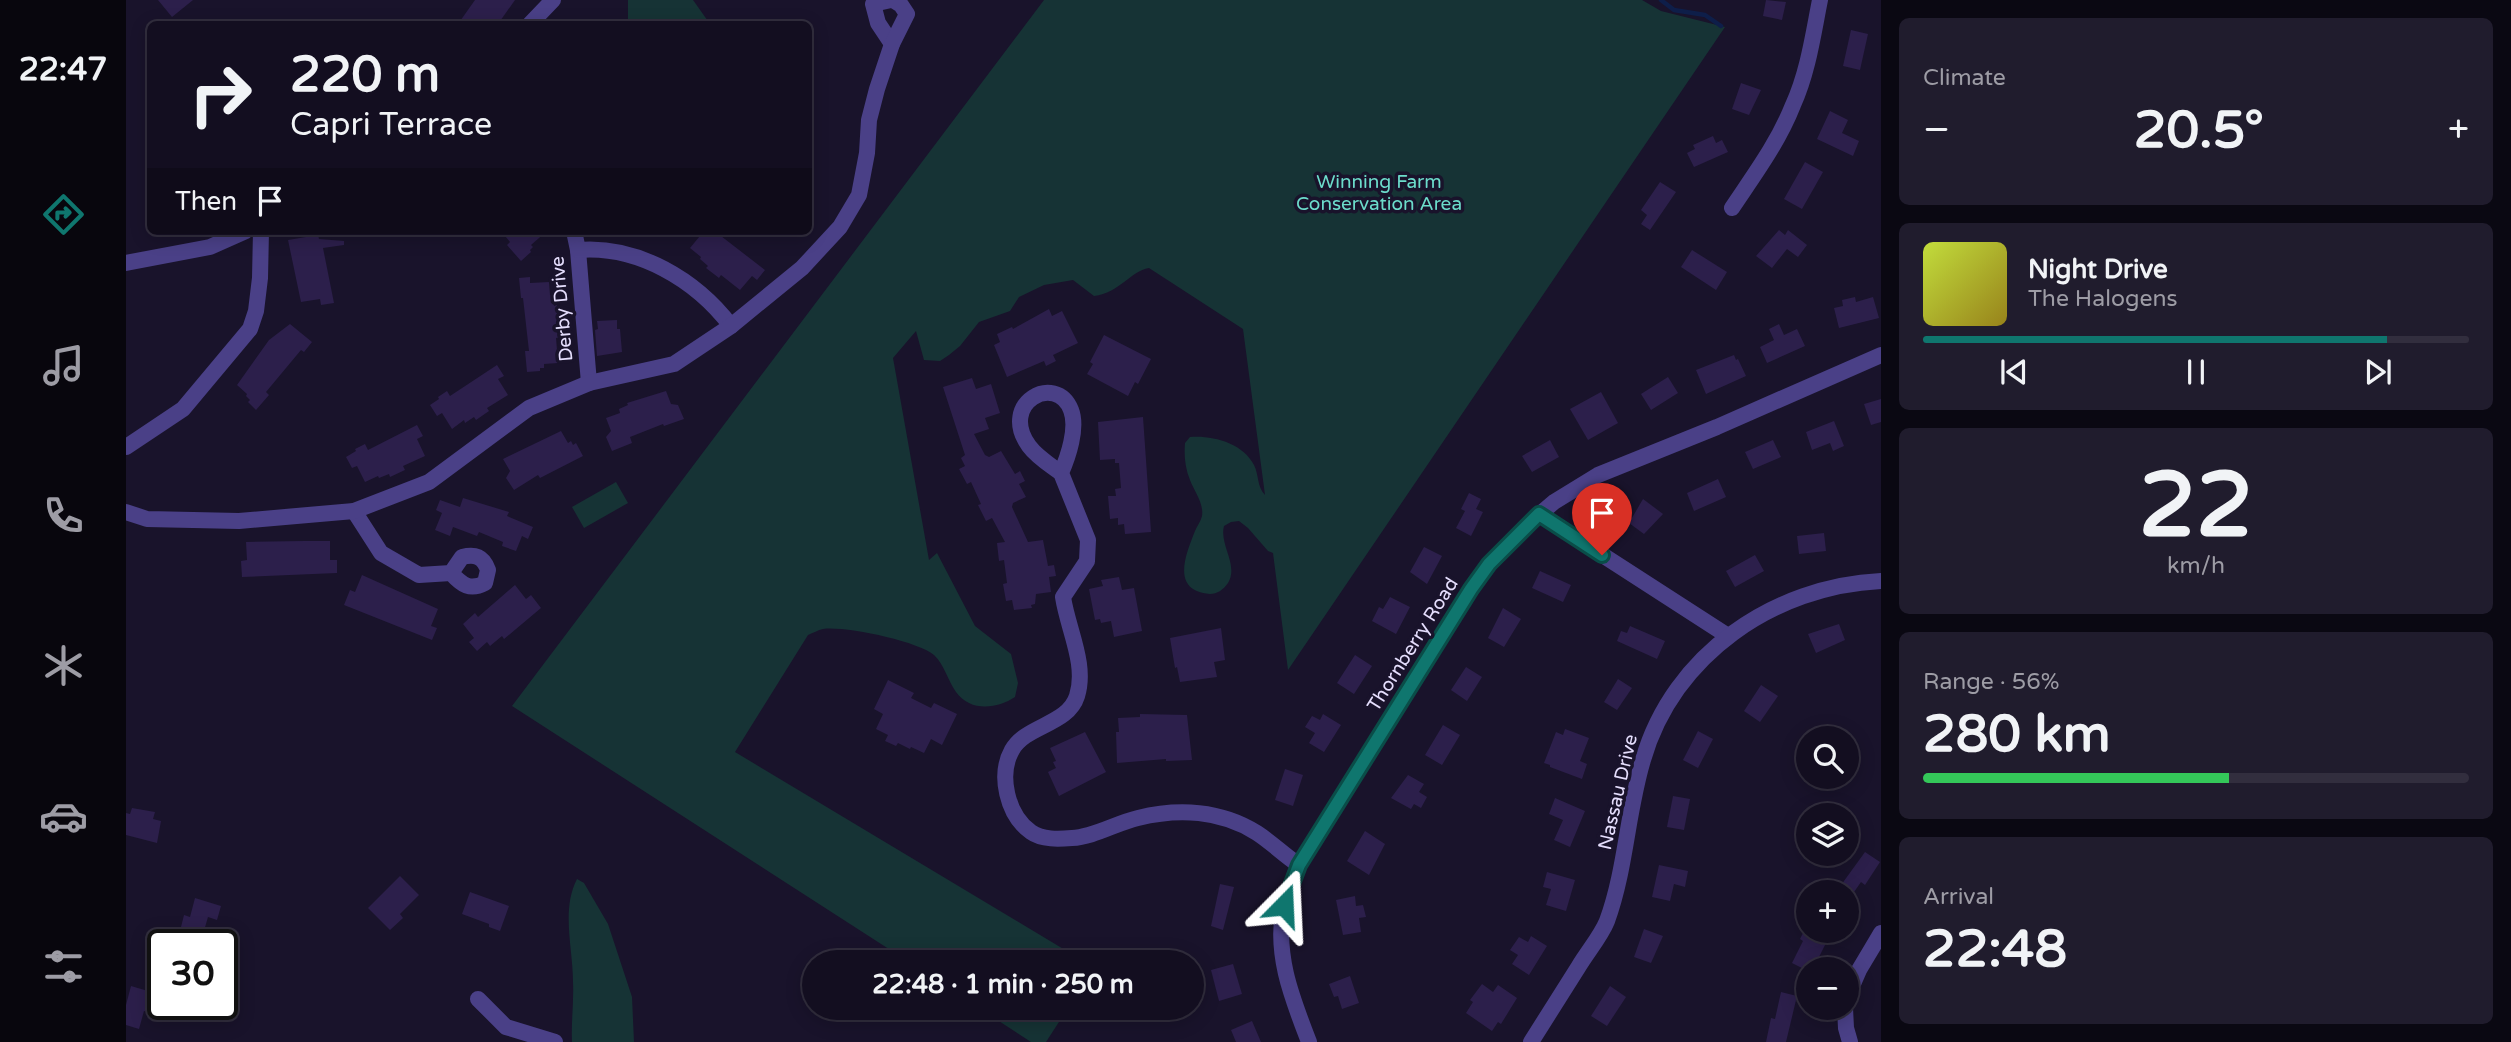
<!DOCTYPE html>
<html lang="en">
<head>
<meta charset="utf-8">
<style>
	body { margin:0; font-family:"Varela Round",sans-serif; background:#201c2d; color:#f1f3f6; height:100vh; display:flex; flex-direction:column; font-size:26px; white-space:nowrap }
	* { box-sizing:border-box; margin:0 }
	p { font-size:23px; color:#9d9ca5 }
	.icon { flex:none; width:38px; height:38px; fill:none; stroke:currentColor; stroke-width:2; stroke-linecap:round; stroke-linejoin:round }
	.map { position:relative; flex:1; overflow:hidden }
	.details { display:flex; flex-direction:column; gap:18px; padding:18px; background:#0a0812; width:630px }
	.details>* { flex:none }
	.hud { position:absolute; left:21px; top:21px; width:665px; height:214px; border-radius:10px; box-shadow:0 4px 18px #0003,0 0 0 2px #322e3e; background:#130e20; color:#f1f3f6; overflow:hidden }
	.tools { position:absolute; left:1670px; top:726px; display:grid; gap:14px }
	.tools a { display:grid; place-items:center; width:63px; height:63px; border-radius:50%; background:#130e20; box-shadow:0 4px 18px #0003,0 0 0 2px #322e3e; font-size:35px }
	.speed { position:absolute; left:21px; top:929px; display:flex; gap:14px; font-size:35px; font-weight:700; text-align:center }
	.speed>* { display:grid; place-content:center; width:91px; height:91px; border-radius:50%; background:#130e20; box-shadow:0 4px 18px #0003,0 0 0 2px #322e3e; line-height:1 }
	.speed .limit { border:4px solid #111; border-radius:10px; background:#fff; color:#111 }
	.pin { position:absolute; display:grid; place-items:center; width:60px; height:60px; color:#fff; margin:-72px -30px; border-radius:50% 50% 50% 0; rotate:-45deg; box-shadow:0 0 7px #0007 }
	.pin .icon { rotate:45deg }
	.me { position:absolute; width:77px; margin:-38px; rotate:21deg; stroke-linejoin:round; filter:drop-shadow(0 0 5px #0008) }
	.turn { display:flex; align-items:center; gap:24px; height:147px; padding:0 28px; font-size:32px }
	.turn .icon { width:91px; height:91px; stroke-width:2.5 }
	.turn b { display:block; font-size:49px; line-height:60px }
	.then { display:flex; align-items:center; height:66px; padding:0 28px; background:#0003; gap:14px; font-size:26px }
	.big { font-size:52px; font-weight:700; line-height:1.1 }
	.details .widget { flex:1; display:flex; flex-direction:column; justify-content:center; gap:10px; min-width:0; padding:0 24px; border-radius:10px; background:#201c2d }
	.details .dial { align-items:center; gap:0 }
	.dial b { font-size:91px; line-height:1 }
	.song { display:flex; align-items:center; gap:21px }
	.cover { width:84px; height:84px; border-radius:10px; background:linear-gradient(135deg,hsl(70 70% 55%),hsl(50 70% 35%)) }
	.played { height:7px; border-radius:4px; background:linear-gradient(90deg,#0f766e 85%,#322e3e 85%) }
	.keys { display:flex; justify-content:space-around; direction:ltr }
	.heat { display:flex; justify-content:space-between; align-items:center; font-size:38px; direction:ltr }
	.charge { height:10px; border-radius:5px; background:linear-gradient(90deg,#34c759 56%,#322e3e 0) }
	.trip { position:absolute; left:676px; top:950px; width:402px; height:70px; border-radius:35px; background:#130e20; box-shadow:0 4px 18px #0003,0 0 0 2px #322e3e; font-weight:700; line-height:70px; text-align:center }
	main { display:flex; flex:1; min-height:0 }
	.menu { display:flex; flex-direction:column; width:126px; justify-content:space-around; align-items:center; background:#08060d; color:#9d9ca5 }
	.menu .icon { width:49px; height:49px }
	.menu .on { color:#0f766e }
	.menu b { font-size:32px; color:#f1f3f6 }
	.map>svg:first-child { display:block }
</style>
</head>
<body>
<main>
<nav class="menu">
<b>22:47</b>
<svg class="icon on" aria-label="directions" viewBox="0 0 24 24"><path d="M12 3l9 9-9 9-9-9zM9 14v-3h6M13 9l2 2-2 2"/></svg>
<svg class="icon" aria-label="music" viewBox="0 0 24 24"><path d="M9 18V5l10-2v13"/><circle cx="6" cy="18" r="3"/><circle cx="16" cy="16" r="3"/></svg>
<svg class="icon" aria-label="phone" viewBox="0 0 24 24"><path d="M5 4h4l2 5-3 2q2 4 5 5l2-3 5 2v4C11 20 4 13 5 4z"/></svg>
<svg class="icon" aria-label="climate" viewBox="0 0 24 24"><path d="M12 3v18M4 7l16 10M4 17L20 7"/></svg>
<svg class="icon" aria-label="car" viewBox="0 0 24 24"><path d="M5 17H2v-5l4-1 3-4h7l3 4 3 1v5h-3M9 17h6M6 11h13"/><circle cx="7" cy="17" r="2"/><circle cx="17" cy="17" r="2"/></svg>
<svg class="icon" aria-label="filters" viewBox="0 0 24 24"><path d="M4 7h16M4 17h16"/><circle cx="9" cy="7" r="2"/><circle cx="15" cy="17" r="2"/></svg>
</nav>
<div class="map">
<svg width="1755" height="1042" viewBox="0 0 1755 1042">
	<rect width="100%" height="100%" fill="#19132b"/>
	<g fill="#163335">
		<polygon points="502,0 567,0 584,24 502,24"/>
		<path d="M918,0H1516L1535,11L1599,27L1162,670L1147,553L1142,551L1122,528L1113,521L1105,522L1098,526C1093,545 1113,565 1102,583C1097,590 1091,594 1084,594C1045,591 1059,556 1069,531C1071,526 1075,521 1076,516C1078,503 1068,491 1064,480C1059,468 1058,456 1059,443L1064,437C1086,435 1117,443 1128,465C1133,475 1131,487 1139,495L1117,329L1023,268C1004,271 994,293 968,296L947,280L918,285L893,297L884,311L853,322L834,346L823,355L814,361L798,360L790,331L767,358L803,560L811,553L849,626L885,654L892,683L889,697C871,709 844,712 830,692C822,681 818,664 808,655C791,641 719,626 697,629C692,630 687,633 682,635L609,752L959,962H783L386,706Z"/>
		<polygon points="490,482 502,503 458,528 446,507"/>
		<path d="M451,879L458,883L482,924L506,997L508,1042H446C445,1022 448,1002 447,982C447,948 435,910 451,879Z"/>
		<polygon points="853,1008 942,1008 920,1042 905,1042"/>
	</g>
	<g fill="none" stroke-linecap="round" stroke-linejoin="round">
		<polyline stroke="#0e1e49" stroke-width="4.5" points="1535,0 1548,10 1579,15 1595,26"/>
	</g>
	<g fill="#2c1f4b">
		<polygon points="32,0 67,0 46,17"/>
		<polygon points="349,0 389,0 372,24 332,24"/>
		<polygon points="1640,0 1660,2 1656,20 1637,16"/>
		<polygon points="1725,30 1742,34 1734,70 1717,66"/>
		<polygon points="1615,83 1635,90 1623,115 1606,109"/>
		<polygon points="1704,111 1722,120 1716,133 1733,141 1727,156 1691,139"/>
		<polygon points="1587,136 1590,143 1596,140 1602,152 1568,167 1561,153 1569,149 1567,145"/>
		<polygon points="1679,162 1697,172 1676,209 1658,199"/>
		<polygon points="1534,182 1550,192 1524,230 1515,224 1521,215 1515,210"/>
		<polygon points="1653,230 1659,235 1662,230 1681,245 1672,257 1661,249 1646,268 1630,256"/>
		<polygon points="179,231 191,231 193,239 218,241 218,245 197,248 208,303 195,305 194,299 175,302 162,240 180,237"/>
		<polygon points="375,231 421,231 405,245 407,247 404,250 405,252 395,261 381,245 384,242"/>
		<polygon points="578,231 599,231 595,236 639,270 631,280 626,276 614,290 595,275 593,278 580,268 582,266 574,259 575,257 564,248"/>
		<polygon points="1566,250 1601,272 1590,290 1555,267"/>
		<polygon points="404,277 404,283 423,282 424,295 427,295 428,306 431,305 434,337 430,338 432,363 418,364 418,368 414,368 414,371 401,372 399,351 403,351 397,298 395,298 393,278"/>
		<polygon points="1729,297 1730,302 1747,297 1753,318 1713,328 1708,308 1717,306 1716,300"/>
		<polygon points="923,309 926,316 936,311 952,343 927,355 930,361 920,366 918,361 881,377 868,345 874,342 871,334 886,327 887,329"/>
		<polygon points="491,320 491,329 494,329 496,352 471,356 469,330 472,329 471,321"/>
		<polygon points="164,324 186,342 178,352 175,350 140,392 143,395 130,410 122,402 124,400 120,396 121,394 111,385 143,340"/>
		<polygon points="1653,324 1658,335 1671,329 1679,346 1641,363 1634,347 1648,340 1643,329"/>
		<polygon points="978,335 1025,359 1012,384 1009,382 1002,396 961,374 967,364 964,362"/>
		<polygon points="1608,355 1610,360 1612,359 1620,376 1580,394 1570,370"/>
		<polygon points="371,365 378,376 372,379 382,395 361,408 363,411 350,420 348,417 339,423 338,420 326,429 316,413 311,416 304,405 313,399 312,397 321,391 324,396"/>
		<polygon points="1542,377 1552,393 1525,410 1515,394"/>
		<polygon points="846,378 850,389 865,384 874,413 859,418 863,429 848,434 859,455 863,457 875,451 889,474 894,471 899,481 893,484 900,497 887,503 886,507 902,542 917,540 922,566 928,565 930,576 923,577 925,592 910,594 909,604 905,605 906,608 888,610 886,600 880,601 877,584 881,583 878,560 873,561 871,543 879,542 866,518 860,521 852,505 855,504 845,482 841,484 833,469 839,466 835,458 839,455 817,387"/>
		<polygon points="540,391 545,404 552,405 558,419 538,426 537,424 504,437 506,443 486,451 480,437 485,431 480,418 494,413 493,409 502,405 501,403"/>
		<polygon points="1475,392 1492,423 1462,440 1444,409"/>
		<polygon points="1755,399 1755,422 1745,425 1738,404"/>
		<polygon points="1017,417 1025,532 999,534 998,524 992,525 992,518 984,519 982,496 990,496 989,489 995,488 993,463 989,463 989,459 974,460 972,422"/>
		<polygon points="1708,421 1718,446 1707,451 1704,443 1686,450 1680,432"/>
		<polygon points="291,425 297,436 291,439 299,456 277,466 279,470 264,477 263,474 253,478 252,476 239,482 231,466 226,468 220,457 230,451 229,449 239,444 242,450"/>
		<polygon points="435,431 442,443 445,441 447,445 450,443 457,456 414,478 412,475 388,490 380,478 384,471 377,459"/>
		<polygon points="1424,440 1433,457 1406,472 1396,456"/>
		<polygon points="1647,440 1655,457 1627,469 1619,452"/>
		<polygon points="1592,479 1600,497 1568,511 1561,493"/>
		<polygon points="1343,493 1355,499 1350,509 1357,512 1345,536 1330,528 1339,511 1335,509"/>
		<polygon points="337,498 383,512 381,516 407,527 402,539 396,536 390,551 376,546 377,542 353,532 351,536 327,527 324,536 309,530 316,513 310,510 314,500 334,507"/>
		<polygon points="1517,499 1537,514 1518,534 1503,523"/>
		<polygon points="1698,533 1700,551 1673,554 1671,536"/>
		<polygon points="179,541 204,541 204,560 211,560 211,573 116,577 115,561 121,560 120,542"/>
		<polygon points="1298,547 1316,556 1301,584 1284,572"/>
		<polygon points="1629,555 1638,571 1609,587 1600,571"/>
		<polygon points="1414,571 1445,585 1437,602 1406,588"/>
		<polygon points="236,575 312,609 305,626 311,628 306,640 218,605 224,590 229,592"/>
		<polygon points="993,577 996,590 1008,588 1016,631 988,637 985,621 975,623 974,619 969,620 963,589 977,586 975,580"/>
		<polygon points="389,585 400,599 405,595 415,608 378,639 376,636 364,646 361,642 351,651 343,642 348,638 337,624 349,613 352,617"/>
		<polygon points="1264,597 1284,607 1270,634 1246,621 1253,607 1257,609"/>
		<polygon points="1377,608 1395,619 1378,647 1362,638"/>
		<polygon points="1713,624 1719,640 1690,653 1682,634"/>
		<polygon points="1504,626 1539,641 1531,659 1491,641 1495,631 1501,633"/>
		<polygon points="1095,628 1099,660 1088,662 1091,677 1054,682 1051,667 1049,668 1044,638"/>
		<polygon points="1229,655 1246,666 1228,694 1211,683"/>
		<polygon points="1340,667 1356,677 1341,701 1325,690"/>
		<polygon points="1492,679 1506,688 1491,710 1478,702"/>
		<polygon points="762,680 788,693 785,698 805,708 808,703 831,714 816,745 805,739 798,753 785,747 784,749 772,743 770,746 759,741 762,735 750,729 757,714 748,709"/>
		<polygon points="1635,685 1652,696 1634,722 1618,711"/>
		<polygon points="1014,714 1061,715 1066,760 1040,761 1040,759 991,763 990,732 993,732 992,718 1014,717"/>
		<polygon points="1197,714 1215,725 1198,752 1183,743 1189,733 1179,727 1186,716 1194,720"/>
		<polygon points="1317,725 1334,735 1316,765 1299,755"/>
		<polygon points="1439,729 1463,738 1454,761 1461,764 1456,779 1424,767 1424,765 1418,763 1430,732 1437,735"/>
		<polygon points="1572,731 1587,739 1572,768 1557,760"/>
		<polygon points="959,732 980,772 933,796 922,772 930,768 927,762 930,761 924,748"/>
		<polygon points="1159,769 1177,775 1167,806 1149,800"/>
		<polygon points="1282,775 1298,784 1293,792 1301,797 1295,808 1288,804 1285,809 1265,798"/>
		<polygon points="1547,796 1564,799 1558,830 1541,827"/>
		<polygon points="1429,798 1459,811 1444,847 1428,840 1437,820 1423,814"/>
		<polygon points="6,808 29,812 27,819 35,821 31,843 0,835 0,813 4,814"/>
		<polygon points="1239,831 1259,844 1243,875 1221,861"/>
		<polygon points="1739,852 1754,862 1739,885 1735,882 1728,892 1710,892"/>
		<polygon points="1533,865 1562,871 1559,887 1548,884 1544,901 1526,897"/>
		<polygon points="1421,872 1449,880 1440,911 1420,905 1425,889 1417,887"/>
		<polygon points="274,876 293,895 274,914 277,918 264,930 242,908"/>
		<polygon points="1094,884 1108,887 1097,930 1085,926"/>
		<polygon points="344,892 383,906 374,931 363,927 363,924 336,914"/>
		<polygon points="1229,896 1230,906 1237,905 1240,917 1233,918 1235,932 1217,935 1210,900"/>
		<polygon points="69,898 95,906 91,920 82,917 75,941 53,935 58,915 64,917"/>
		<polygon points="1518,929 1537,936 1525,963 1508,957"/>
		<polygon points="1678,931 1691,931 1703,937 1690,963 1686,962 1682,971 1666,963 1677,941 1674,939"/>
		<polygon points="1405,936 1421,946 1403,975 1386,964 1392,955 1384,950 1393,937 1402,942"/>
		<polygon points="1107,964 1116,994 1093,1001 1085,970"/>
		<polygon points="1224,976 1233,1003 1216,1009 1212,996 1208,997 1203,984"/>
		<polygon points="1356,984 1367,992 1372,985 1391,998 1375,1024 1372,1022 1366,1031 1340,1013 1347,1002 1344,1000"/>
		<polygon points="5,986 22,991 20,1000 28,1002 25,1013 18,1011 13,1029 0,1025 0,1005"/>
		<polygon points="1484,986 1500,997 1481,1026 1465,1016"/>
		<polygon points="1655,992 1671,996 1660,1042 1640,1042 1645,1018 1649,1019"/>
		<polygon points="1126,1021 1135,1042 1110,1042 1105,1030"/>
	</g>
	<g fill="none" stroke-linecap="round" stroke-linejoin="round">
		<g stroke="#4a4087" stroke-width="16">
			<polyline points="765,0 747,4 752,23 766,44"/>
			<polyline points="404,24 427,0"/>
			<path d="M1606,208C1628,175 1652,143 1667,105C1682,72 1687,35 1694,0"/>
			<polyline points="448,231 452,250 463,383"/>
			<path d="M452,250C512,245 570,280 605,326"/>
			<polyline points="0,263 84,247 120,231"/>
			<polyline points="0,447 57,409 124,329 130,311 134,278 135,231"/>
			<path d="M935,473C924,465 911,457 903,446C872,403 930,372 945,410C952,428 942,457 935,473L962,540L961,561L937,597C942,630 961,664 951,696C942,725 900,725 886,750C872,775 881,815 905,832C916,840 933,839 946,838C968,837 990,823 1012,818C1052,808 1095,810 1131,833C1145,842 1158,855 1173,865"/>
			<path d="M228,511L255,553L293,575L325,573L336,557C349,554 357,556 362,570L359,583C344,591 336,585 325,573"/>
			<polyline points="0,512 21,519 113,521 228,511 303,482 403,408 463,383 548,364 605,326 676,268 714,227 733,195 741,153 743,120 751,89 766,44 781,14 775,5 767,0"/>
			<polyline points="1413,514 1602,636"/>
			<polyline points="352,999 380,1027 429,1042"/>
			<polyline points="1720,1000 1733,970 1755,933"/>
			<polyline points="1719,1008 1720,1028 1724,1042"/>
			<path d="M1183,1042C1166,998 1148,954 1158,906C1161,892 1168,878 1173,865L1345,589L1363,564L1400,526L1428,502L1472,475L1591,427L1755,355"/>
			<path d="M1405,1042C1421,1017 1437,991 1453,966C1462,951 1475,936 1481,921C1500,869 1501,813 1517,760C1547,655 1648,586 1755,581"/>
		</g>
	</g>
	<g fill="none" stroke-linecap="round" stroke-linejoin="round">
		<defs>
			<polyline id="route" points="1158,905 1173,865 1345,589 1363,564 1413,514 1476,555"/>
		</defs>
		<use href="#route" stroke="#0a4d48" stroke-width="18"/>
		<use href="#route" stroke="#0f766e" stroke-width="12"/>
	</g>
	<g text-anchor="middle" stroke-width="7" stroke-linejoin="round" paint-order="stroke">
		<g font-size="19" fill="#6cdccb" stroke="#19132b">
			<text x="1253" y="188">Winning Farm<tspan x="1253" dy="22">Conservation Area</tspan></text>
		</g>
		<g font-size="19" fill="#e5defd" stroke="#19132b">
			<text transform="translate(435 309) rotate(-95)" y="7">Derby Drive</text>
			<text transform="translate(1286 644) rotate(-58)" y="7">Thornberry Road</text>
			<text transform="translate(1491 792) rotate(-77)" y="7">Nassau Drive</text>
		</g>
	</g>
</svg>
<div class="tools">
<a><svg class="icon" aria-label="search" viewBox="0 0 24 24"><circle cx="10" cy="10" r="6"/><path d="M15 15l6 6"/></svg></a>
<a><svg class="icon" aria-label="layers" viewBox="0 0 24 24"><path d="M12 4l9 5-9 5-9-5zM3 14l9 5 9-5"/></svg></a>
<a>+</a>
<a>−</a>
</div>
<div class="speed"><div class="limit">30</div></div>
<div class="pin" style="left:1476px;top:555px;background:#d93025"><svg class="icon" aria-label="arrive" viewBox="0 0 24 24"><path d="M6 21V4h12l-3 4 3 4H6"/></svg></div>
<svg class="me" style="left:1158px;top:905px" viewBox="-20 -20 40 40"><path d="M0-17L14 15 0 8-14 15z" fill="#0f766e" stroke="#fff" stroke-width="4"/></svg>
<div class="trip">22:48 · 1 min · 250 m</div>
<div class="hud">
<div class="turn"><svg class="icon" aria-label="right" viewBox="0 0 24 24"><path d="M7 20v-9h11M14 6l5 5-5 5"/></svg><div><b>220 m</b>Capri Terrace</div></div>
<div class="then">Then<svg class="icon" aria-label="arrive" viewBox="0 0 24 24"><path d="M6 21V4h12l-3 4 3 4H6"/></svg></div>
</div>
</div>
<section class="details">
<div class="widget"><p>Climate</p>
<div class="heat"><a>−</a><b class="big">20.5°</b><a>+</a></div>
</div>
<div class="widget">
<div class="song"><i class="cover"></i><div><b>Night Drive</b><p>The Halogens</p></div></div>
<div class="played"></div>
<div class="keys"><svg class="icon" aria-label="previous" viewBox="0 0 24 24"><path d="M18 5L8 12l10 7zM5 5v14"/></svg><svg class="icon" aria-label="pause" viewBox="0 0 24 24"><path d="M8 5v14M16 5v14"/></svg><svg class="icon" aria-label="next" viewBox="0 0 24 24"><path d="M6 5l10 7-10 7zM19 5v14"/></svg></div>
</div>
<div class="widget dial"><b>22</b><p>km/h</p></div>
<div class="widget"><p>Range · 56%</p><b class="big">280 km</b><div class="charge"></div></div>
<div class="widget"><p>Arrival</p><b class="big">22:48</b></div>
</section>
</main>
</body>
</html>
